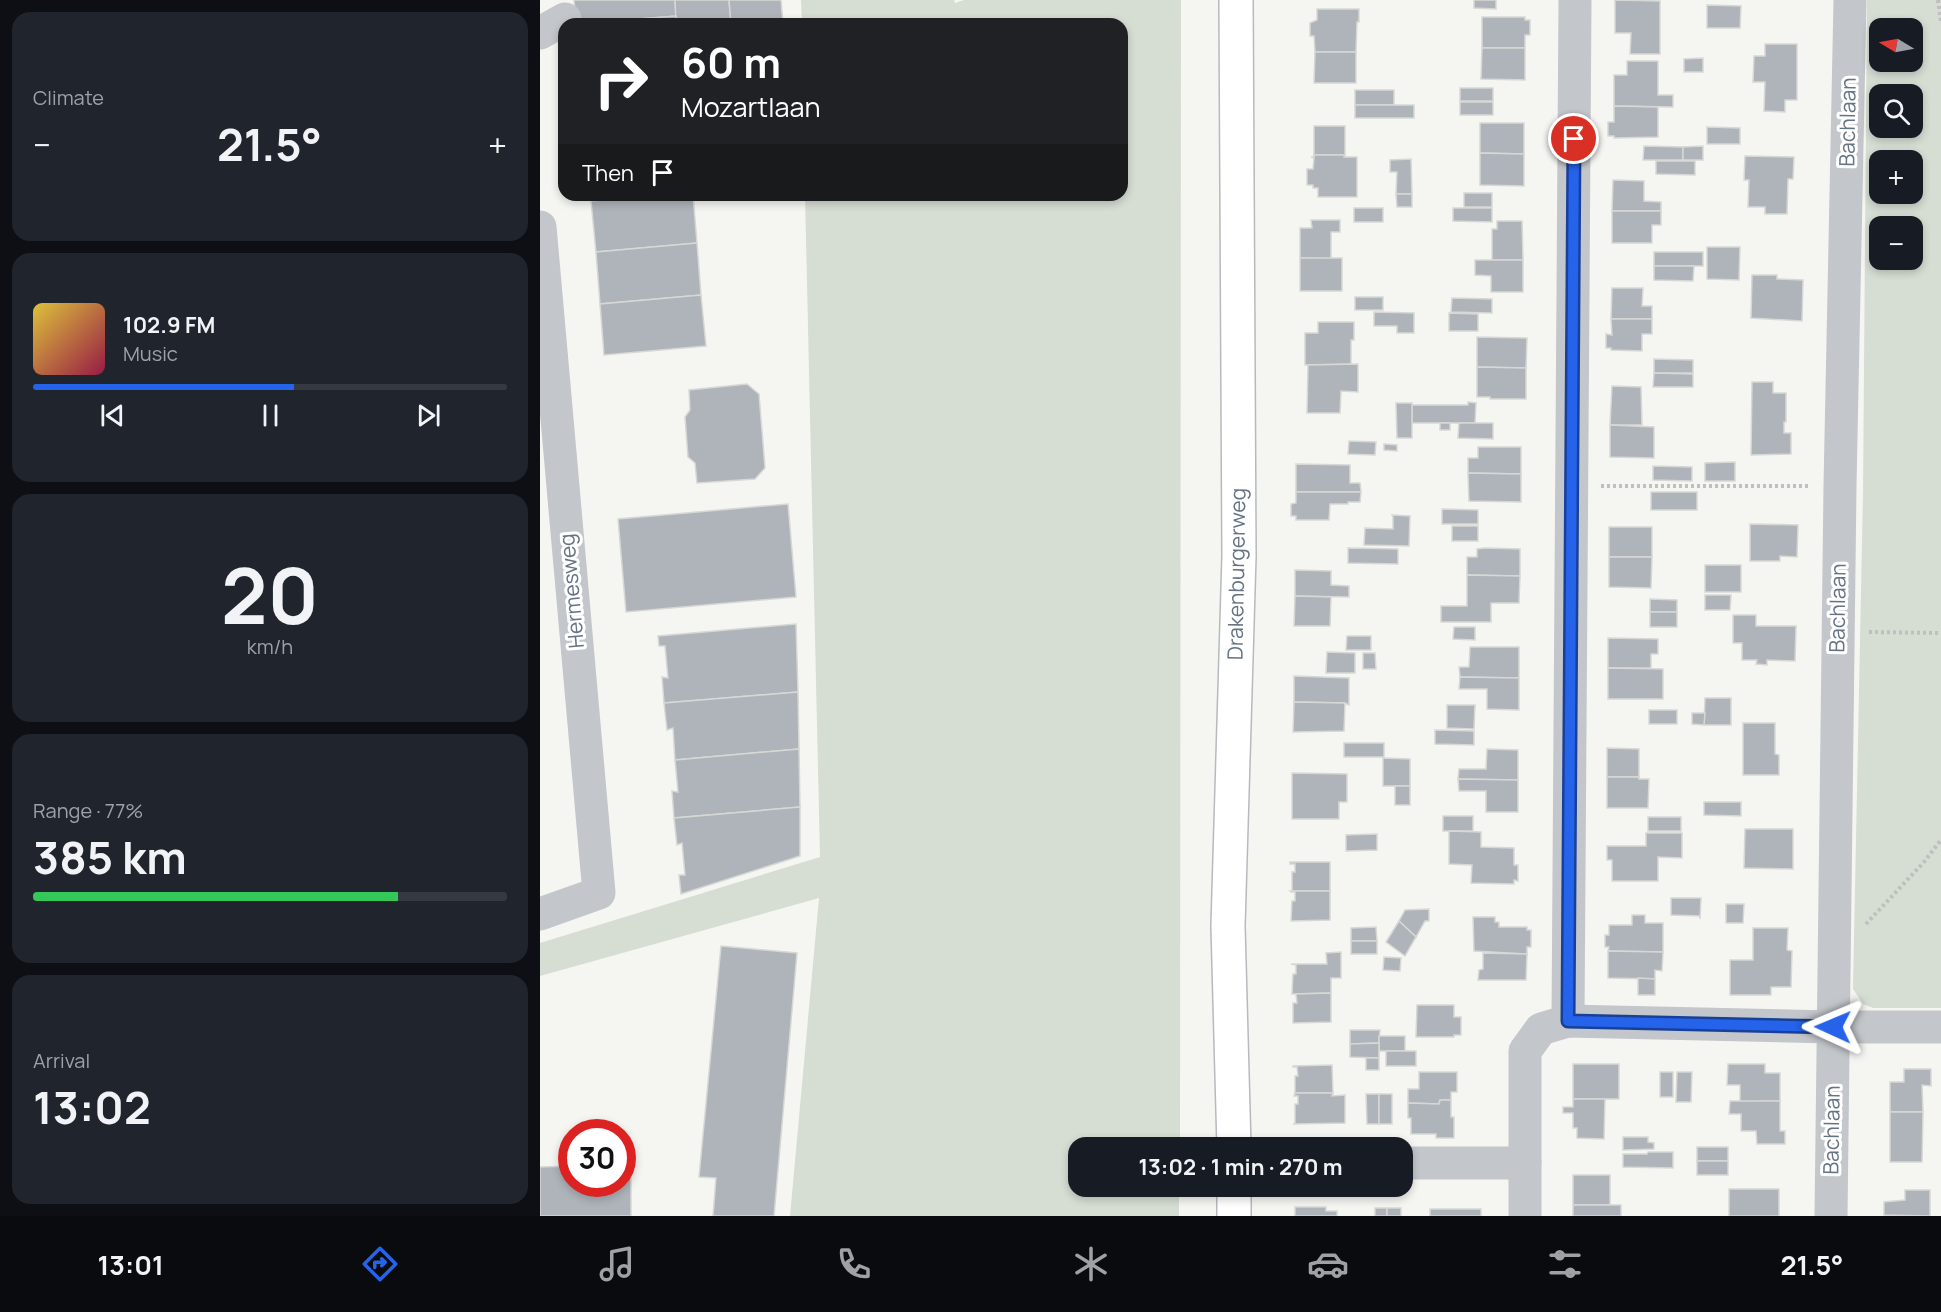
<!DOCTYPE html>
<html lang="en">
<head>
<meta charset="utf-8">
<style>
	body { margin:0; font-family:Manrope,sans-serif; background:#20242c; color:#f1f3f6; height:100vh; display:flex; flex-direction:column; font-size:22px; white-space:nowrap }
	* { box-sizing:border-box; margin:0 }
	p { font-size:20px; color:#9ea1a6 }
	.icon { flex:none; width:33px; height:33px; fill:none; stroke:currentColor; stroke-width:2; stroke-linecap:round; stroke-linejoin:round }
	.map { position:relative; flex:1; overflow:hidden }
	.drawer { display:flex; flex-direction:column; gap:12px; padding:12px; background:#0d0f14; width:540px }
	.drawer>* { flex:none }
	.guide { position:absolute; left:18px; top:18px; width:570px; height:183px; border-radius:18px; box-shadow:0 3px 9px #0003; background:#202124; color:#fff; overflow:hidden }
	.needle { width:39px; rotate:280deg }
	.controls { position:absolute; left:1329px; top:18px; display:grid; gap:12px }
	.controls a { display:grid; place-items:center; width:54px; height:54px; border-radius:12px; background:#171b24; box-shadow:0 3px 9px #0003; font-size:30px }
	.speed { position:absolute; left:18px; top:1119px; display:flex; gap:12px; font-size:30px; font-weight:700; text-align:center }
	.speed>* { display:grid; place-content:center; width:78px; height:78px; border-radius:50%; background:#171b24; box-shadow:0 3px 9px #0003; line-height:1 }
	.speed .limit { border:9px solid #d22; background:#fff; color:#111 }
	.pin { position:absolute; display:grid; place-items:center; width:51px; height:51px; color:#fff; margin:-26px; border:3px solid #fff; border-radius:50%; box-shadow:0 2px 6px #0007 }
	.me { position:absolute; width:66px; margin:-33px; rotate:271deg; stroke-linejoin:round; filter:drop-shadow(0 0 4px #0008) }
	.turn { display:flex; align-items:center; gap:21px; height:126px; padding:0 24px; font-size:27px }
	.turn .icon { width:78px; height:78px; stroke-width:2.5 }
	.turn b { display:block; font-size:42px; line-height:51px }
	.then { display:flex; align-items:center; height:57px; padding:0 24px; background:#0003; gap:12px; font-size:22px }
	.big { font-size:45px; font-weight:700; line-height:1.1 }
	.drawer .card { flex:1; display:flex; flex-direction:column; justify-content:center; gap:9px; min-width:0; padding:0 21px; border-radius:18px; background:#20242c }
	.drawer .dial { align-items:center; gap:0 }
	.dial b { font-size:78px; line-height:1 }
	.song { display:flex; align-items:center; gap:18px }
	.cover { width:72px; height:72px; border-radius:9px; background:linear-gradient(135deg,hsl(50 70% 55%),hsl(340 70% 35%)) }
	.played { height:6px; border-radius:3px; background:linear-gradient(90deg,#2563eb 55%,#363941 55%) }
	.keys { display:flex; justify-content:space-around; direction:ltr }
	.heat { display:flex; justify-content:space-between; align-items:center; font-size:33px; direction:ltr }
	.charge { height:9px; border-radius:4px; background:linear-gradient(90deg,#34c759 77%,#363941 0) }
	.trip { position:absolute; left:528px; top:1137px; width:345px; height:60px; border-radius:18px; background:#171b24; box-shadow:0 3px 9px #0003; font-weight:700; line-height:60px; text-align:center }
	.tabs { display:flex; height:96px; justify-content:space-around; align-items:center; background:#090b0e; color:#9ea1a6 }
	.tabs .icon { width:42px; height:42px }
	.tabs .on { color:#2563eb }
	.tabs b { font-size:27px; color:#f1f3f6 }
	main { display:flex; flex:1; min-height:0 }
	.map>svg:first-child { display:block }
</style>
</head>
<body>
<main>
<section class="drawer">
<div class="card"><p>Climate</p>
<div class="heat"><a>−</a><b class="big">21.5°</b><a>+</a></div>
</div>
<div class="card">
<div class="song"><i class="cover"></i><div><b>102.9 FM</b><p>Music</p></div></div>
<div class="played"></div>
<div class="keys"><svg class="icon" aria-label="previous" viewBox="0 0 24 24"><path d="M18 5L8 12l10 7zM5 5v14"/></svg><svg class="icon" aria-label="pause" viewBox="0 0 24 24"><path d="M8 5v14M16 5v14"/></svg><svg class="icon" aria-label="next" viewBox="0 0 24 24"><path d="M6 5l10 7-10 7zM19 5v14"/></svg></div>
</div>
<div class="card dial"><b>20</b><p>km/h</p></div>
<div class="card"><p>Range · 77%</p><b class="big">385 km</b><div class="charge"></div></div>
<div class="card"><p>Arrival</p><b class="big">13:02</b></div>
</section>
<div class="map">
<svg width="1401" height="1216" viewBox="0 0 1401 1216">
	<rect width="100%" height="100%" fill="#f5f6f2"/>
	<g fill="#d6ddd3" fill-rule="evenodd">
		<polygon points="261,0 414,0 415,3 424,0 641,0 640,1147 538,1148 538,1186 639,1187 639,1216 250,1216 279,898 0,976 0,943 280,857 265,195 582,195 582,24 262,24"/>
		<path d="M1327,0H1401V1008H1333L1323,1004L1313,989L1323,493ZM1372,28V62H1340V28ZM1372,94V128H1340V94ZM1372,160V194H1340V160ZM1372,226V260H1340V226Z"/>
	</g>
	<g fill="#aeb4ba" stroke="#d7d7d5" stroke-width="1.5">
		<polygon points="34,0 135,0 136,16 36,24"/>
		<polygon points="135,0 189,0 191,24 136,24"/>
		<polygon points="189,0 241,0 243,24 191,24"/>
		<polygon points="934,0 956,0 956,9 934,8"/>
		<polygon points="1075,0 1120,1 1120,54 1090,54 1091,33 1075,33"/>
		<polygon points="1167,5 1201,6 1200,28 1167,28"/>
		<polygon points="777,9 819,9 819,22 817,22 816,52 775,52 774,36 770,36 770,23 777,20"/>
		<polygon points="136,16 136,24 36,24"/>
		<polygon points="942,17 985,17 985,20 990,20 990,35 985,35 985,48 942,48"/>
		<polygon points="1225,44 1257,44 1257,100 1245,100 1245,112 1224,111 1225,82 1213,82 1214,56 1225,56"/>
		<polygon points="942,48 985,48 985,80 941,79"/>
		<polygon points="775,52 816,52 816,83 774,83"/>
		<polygon points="1163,58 1163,72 1144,72 1144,59"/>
		<polygon points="1087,61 1118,61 1118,95 1133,95 1133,107 1074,106 1074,75 1087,75"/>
		<rect x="920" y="88" width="33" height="13"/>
		<rect x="815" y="90" width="39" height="15"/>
		<rect x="920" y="102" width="33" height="13"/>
		<rect x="815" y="105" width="59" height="13"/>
		<polygon points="1074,106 1118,107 1118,137 1074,138 1074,136 1068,136 1068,122 1074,122"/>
		<polygon points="940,123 984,123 984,154 940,153"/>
		<rect x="774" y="126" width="31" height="29"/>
		<polygon points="1167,127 1200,128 1200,144 1167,144"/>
		<polygon points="1104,146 1143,147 1143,160 1103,160"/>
		<polygon points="1163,146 1163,160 1143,160 1143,147"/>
		<polygon points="940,153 984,154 984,186 940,185"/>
		<polygon points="774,155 805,155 804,157 817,157 817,197 778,197 778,188 773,188 773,185 767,185 767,169 773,169 774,158 771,157 774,157"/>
		<polygon points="1205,156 1254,157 1253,179 1248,179 1247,214 1225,214 1225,207 1208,207 1209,180 1204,180"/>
		<polygon points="871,159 872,194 856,194 857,172 850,172 850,160"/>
		<polygon points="1116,161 1155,161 1155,175 1116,174"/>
		<polygon points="1073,180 1104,181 1104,201 1121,202 1121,211 1072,211"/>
		<rect x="924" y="193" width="28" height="14"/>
		<polygon points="856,194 872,194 872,207 857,207"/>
		<polygon points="51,195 118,195 51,201"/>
		<polygon points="118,195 153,195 157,243 56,252 51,201"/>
		<rect x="814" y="208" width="29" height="14"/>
		<polygon points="913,208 952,208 952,222 913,221"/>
		<polygon points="1072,211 1121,211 1121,225 1112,225 1112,243 1072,243"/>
		<polygon points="771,220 800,220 800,232 791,232 791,259 760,258 760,228 772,228"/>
		<polygon points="957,221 982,221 983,260 952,260 952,229 957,229"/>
		<polygon points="157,243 161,295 60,304 56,252"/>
		<polygon points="1167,247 1200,247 1199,280 1167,279"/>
		<rect x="1114" y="252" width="49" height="14"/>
		<rect x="760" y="258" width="42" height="33"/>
		<polygon points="935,260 983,260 983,292 951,292 951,276 935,275"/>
		<polygon points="1114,266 1154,266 1153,281 1114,280"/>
		<polygon points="1212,275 1237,275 1237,279 1263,280 1262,321 1211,318"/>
		<polygon points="1072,288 1103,288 1102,306 1112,306 1112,319 1071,319"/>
		<polygon points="161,295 166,346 64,355 60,304"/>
		<rect x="815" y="297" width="28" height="13"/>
		<polygon points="912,298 952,299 952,313 911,312"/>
		<polygon points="834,312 874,313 874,333 857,333 857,326 834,326"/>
		<polygon points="909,313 938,314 938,331 909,331"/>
		<polygon points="1071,319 1112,319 1112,334 1102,334 1102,351 1071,350 1071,348 1066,348 1066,334 1072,335"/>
		<polygon points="778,322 814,322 814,340 811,340 811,364 765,365 765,333 778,333"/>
		<polygon points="937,337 987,338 986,368 937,367"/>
		<polygon points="1114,359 1153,360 1153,373 1114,373"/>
		<polygon points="818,364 818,392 801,391 800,413 767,413 768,365"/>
		<polygon points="937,367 986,368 986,399 950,399 950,397 937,397"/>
		<polygon points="1114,373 1153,374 1153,387 1113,387"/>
		<polygon points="1212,382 1233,382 1233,393 1246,393 1246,422 1244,422 1244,433 1251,433 1251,454 1211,455"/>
		<polygon points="207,384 219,394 225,468 215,479 157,483 155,463 148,457 145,417 150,410 149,390"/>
		<polygon points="1072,386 1101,387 1102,425 1070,425"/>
		<polygon points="928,402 936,403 935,423 872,423 872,405 928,405"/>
		<polygon points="856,403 872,403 872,438 857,438"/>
		<rect x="900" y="423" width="10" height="7"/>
		<polygon points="919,423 953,423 953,439 918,438"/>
		<polygon points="1070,425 1114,427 1114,458 1070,457"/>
		<polygon points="809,441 836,442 835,455 808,454"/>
		<polygon points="844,444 857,445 857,451 844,450"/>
		<polygon points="938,447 981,447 981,474 928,473 928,458 938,458"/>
		<polygon points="1195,462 1195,481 1165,481 1165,463"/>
		<polygon points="756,464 810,465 810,483 820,483 821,492 756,492"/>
		<polygon points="1113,466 1152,467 1152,481 1113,480"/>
		<polygon points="928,473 981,474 981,502 929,501"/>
		<polygon points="756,492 821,492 820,502 808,502 808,504 790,504 789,520 756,520 756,516 751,516 751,504 756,503"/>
		<rect x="1111" y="492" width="46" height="18"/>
		<polygon points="248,504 256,597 86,612 78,519"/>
		<polygon points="902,509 938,510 938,524 902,524"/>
		<polygon points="852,515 870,516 869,546 824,545 825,528 853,529 853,517"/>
		<polygon points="1210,524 1258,525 1257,557 1240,556 1240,561 1210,561"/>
		<rect x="912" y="526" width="26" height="15"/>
		<rect x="1069" y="527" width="43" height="30"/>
		<polygon points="808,548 858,549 858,564 808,563"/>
		<polygon points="945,548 980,549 980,576 927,575 927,557 937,557 937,549"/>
		<polygon points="1069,557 1112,557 1111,588 1069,587"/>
		<rect x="1165" y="565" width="36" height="27"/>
		<polygon points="755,570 791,571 791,585 809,586 809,597 755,596"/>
		<polygon points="927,575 980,576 979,603 951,603 951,622 901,622 901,606 927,606"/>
		<polygon points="1165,595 1191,595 1190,610 1165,610"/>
		<polygon points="755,596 791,597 790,626 754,626"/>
		<polygon points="1110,599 1137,600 1137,612 1110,612"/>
		<rect x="1110" y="612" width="27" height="15"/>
		<polygon points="1193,615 1216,615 1216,626 1256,626 1255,661 1227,660 1227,665 1216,664 1217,660 1202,660 1202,643 1193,643"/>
		<polygon points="256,624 258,692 124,703 122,677 128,678 125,646 119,646 118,636"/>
		<polygon points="914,627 935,627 935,640 913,639"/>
		<polygon points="807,636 831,636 831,650 806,650"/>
		<polygon points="1068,638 1118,639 1118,654 1111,654 1111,668 1068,668"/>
		<polygon points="930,647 979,647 979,678 920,677 919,667 929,667"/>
		<polygon points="787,652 815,653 815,673 786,673"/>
		<polygon points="823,653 835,653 836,669 823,669"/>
		<polygon points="1068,668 1123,669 1123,699 1068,699"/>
		<polygon points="754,676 809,678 809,705 805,703 754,702"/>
		<polygon points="920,677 979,678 979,710 947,709 947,689 919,689"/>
		<polygon points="258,692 259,749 135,760 133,728 127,730 124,703"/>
		<polygon points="1165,698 1191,698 1191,725 1164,725"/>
		<polygon points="754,702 805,703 804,731 753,732"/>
		<polygon points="907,705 935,705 934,729 907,728"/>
		<rect x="1109" y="710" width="28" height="14"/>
		<polygon points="1152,713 1165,713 1164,725 1152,724"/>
		<polygon points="1203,723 1235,723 1235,754 1239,755 1239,775 1203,775"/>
		<polygon points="895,730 934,731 934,745 895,744"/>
		<rect x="804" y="743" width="40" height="14"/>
		<polygon points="1067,748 1099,749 1099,777 1067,777"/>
		<polygon points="259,749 260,807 134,818 132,791 138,792 135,760"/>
		<polygon points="947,749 978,750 978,780 918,779 919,769 946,769"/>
		<polygon points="843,758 870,759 870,786 843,786"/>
		<polygon points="752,773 807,774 807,802 799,802 799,819 752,819"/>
		<polygon points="1067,777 1099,777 1099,779 1109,779 1108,808 1067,808"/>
		<polygon points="918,779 978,780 978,812 946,812 946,791 919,791"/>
		<rect x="855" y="786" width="15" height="19"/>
		<polygon points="1164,802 1201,802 1201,816 1164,815"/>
		<polygon points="260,807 260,856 141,894 139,875 145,875 142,843 137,845 134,818"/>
		<rect x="903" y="816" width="30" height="15"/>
		<rect x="1108" y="817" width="33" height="14"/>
		<polygon points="1205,829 1253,829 1253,869 1204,868"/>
		<polygon points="909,831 941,832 941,847 974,848 974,865 978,865 978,881 974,880 974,884 931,883 932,865 909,864"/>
		<polygon points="1106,833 1142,833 1142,858 1118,857 1118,881 1072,881 1072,860 1067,860 1067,846 1106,846"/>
		<polygon points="837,834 837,850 806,851 806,835"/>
		<polygon points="750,862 790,862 790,891 752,891 752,872 755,872 755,864 750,864"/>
		<polygon points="750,891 790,891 790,920 751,921 752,901 755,901 755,892 751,892"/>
		<polygon points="1131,898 1161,898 1160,919 1160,916 1131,915"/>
		<polygon points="1186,904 1204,904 1203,923 1186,923"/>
		<polygon points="889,909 889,921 885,921 876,937 859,921 865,910"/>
		<polygon points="1092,915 1105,915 1105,923 1123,923 1123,952 1068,951 1069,947 1065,947 1065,935 1069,935 1069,925 1092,925"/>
		<polygon points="933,917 955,917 955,922 959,922 959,927 987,927 987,930 991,930 991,947 987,947 987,954 934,951"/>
		<polygon points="859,921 876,937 865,956 846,942"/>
		<polygon points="836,927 837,941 811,941 811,928"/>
		<polygon points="1213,928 1248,928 1247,950 1252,951 1251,987 1231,987 1231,995 1190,995 1190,960 1213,960"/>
		<rect x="811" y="941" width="26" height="13"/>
		<polygon points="181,946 257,953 234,1216 173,1216 176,1178 159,1177"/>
		<polygon points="1068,951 1123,952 1122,971 1115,970 1115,979 1068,978"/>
		<polygon points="801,952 801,978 791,978 791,993 752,994 753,974 756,974 756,965 751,964 787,964 786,953"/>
		<polygon points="943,953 987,954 986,980 938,980 939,970 943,969"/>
		<polygon points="844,957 861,958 860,971 843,970"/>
		<polygon points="1098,978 1115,979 1115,995 1098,995"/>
		<polygon points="791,993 791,1022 753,1023 753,1003 757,1003 756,994"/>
		<polygon points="877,1005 914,1005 914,1017 921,1017 921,1035 914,1035 914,1037 876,1037"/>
		<polygon points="810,1030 840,1030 839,1043 810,1044"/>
		<rect x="839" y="1036" width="26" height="15"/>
		<polygon points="839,1043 839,1058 810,1057 810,1044"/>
		<rect x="846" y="1051" width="30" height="15"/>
		<rect x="826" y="1058" width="13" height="12"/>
		<rect x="1033" y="1064" width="46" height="35"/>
		<polygon points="1188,1064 1225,1064 1225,1073 1240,1073 1240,1101 1200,1102 1200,1085 1187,1085"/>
		<polygon points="792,1065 793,1093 755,1093 755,1076 758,1076 757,1067 753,1067 753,1066"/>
		<polygon points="1364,1069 1391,1069 1391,1086 1382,1085 1383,1112 1350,1112 1350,1082 1364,1082"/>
		<polygon points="879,1072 917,1072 917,1092 911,1092 911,1100 900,1100 899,1104 868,1103 868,1089 879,1089"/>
		<rect x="1120" y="1072" width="13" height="25"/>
		<polygon points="1137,1072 1152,1072 1151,1102 1136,1102"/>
		<polygon points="755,1093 793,1093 792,1096 805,1095 805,1123 754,1124 755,1123 755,1104 758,1104 758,1096 754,1096"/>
		<polygon points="826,1094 839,1094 839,1124 827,1124"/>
		<rect x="839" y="1094" width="13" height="30"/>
		<polygon points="1033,1099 1065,1099 1064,1139 1037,1138 1037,1128 1033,1128 1033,1113 1023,1113 1023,1107 1033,1107"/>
		<polygon points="900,1100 911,1100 911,1117 914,1117 914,1138 896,1138 896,1134 871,1134 871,1118 868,1118 868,1103 899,1104"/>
		<polygon points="1190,1101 1240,1101 1240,1131 1245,1131 1245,1144 1217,1144 1216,1131 1201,1131 1201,1114 1189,1114"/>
		<polygon points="1350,1112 1383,1112 1382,1162 1350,1162"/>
		<polygon points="1083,1137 1108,1137 1108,1142 1114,1143 1114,1149 1083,1150"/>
		<rect x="1157" y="1147" width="31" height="14"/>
		<polygon points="1108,1152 1133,1152 1133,1168 1083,1167 1083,1154 1107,1154"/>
		<rect x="1157" y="1161" width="31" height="14"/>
		<polygon points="32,1166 32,1184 82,1184 82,1166 91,1166 91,1216 0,1216 0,1167"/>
		<rect x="1033" y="1175" width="37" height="30"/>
		<rect x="1189" y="1189" width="50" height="27"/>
		<polygon points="1365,1190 1390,1190 1390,1216 1344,1215 1344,1202 1365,1200"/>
		<rect x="1033" y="1205" width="48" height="11"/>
		<polygon points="755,1207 786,1207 786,1211 797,1211 797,1216 755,1216"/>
		<rect x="835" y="1208" width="12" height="8"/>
		<rect x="847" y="1208" width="14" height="8"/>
		<rect x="890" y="1209" width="51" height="7"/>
	</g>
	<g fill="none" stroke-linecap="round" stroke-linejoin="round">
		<defs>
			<g id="major">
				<polyline points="694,1148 688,926 699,556 696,0"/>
				<polyline points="694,1186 694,1216"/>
			</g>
		</defs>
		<use href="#major" stroke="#b6babe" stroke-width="36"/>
		<g stroke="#bdbfc1" stroke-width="4" stroke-dasharray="3 3" stroke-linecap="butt">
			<polyline points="1398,0 1401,22"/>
			<polyline points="1061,486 1269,486"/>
			<polyline points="1329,632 1401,633"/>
			<polyline points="1326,924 1384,862 1401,840"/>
		</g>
		<g stroke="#c3c6ca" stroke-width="33">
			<polyline points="0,33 25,19"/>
			<polyline points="0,227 59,893 0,914"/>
			<polyline points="1028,1021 1035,0"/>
			<polyline points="862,1163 985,1163"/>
			<polyline points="985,1216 985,1051 1001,1029 1028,1021 1293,1027 1401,1027"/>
			<polyline points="1291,1216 1300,486 1310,0"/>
		</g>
		<use href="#major" stroke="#fff" stroke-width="33"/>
	</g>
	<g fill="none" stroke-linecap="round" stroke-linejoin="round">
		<defs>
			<polyline id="route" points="1034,139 1028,1021 1293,1027"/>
		</defs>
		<use href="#route" stroke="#184099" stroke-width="15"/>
		<use href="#route" stroke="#2563eb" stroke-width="10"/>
	</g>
	<g text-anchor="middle" stroke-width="6" stroke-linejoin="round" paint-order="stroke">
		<g font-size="21" fill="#657383" stroke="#fff">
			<text transform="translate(1308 122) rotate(-89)" y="7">Bachlaan</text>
			<text transform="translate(697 574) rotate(-89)" y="7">Drakenburgerweg</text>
			<text transform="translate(32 591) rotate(-95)" y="7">Hermesweg</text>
			<text transform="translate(1298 608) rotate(-89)" y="7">Bachlaan</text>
			<text transform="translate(1292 1130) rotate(-89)" y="7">Bachlaan</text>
		</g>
	</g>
</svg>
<div class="controls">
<a><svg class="needle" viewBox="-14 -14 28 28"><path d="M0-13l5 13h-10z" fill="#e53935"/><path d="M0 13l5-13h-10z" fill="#9ea1a6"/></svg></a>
<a><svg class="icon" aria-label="search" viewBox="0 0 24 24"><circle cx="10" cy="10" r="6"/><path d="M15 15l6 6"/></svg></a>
<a>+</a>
<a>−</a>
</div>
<div class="speed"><div class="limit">30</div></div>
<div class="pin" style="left:1034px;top:139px;background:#d93025"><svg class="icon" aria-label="arrive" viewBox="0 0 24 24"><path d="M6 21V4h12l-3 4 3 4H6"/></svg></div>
<svg class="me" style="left:1293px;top:1027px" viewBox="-20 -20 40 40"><path d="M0-17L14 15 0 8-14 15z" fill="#2563eb" stroke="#fff" stroke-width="4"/></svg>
<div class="trip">13:02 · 1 min · 270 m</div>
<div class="guide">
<div class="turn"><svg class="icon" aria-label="right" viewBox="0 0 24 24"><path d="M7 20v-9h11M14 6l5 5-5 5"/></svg><div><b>60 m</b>Mozartlaan</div></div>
<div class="then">Then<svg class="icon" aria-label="arrive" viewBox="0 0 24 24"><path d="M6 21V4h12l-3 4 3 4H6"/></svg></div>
</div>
</div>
</main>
<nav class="tabs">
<b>13:01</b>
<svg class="icon on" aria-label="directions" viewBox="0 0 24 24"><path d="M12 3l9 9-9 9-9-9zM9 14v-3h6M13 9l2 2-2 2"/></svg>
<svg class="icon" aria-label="music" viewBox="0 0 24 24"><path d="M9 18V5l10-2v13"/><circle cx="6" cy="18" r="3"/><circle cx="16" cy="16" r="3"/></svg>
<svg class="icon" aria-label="phone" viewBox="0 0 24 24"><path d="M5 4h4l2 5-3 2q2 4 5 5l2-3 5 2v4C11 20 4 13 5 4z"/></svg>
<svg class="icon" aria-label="climate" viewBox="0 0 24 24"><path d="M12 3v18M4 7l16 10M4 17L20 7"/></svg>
<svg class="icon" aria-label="car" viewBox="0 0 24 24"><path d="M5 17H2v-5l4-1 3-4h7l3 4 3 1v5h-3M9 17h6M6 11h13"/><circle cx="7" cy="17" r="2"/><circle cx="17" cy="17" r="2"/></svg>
<svg class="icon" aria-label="filters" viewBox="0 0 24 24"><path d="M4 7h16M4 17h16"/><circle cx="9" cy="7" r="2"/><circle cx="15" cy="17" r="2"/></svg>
<b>21.5°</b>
</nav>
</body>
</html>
